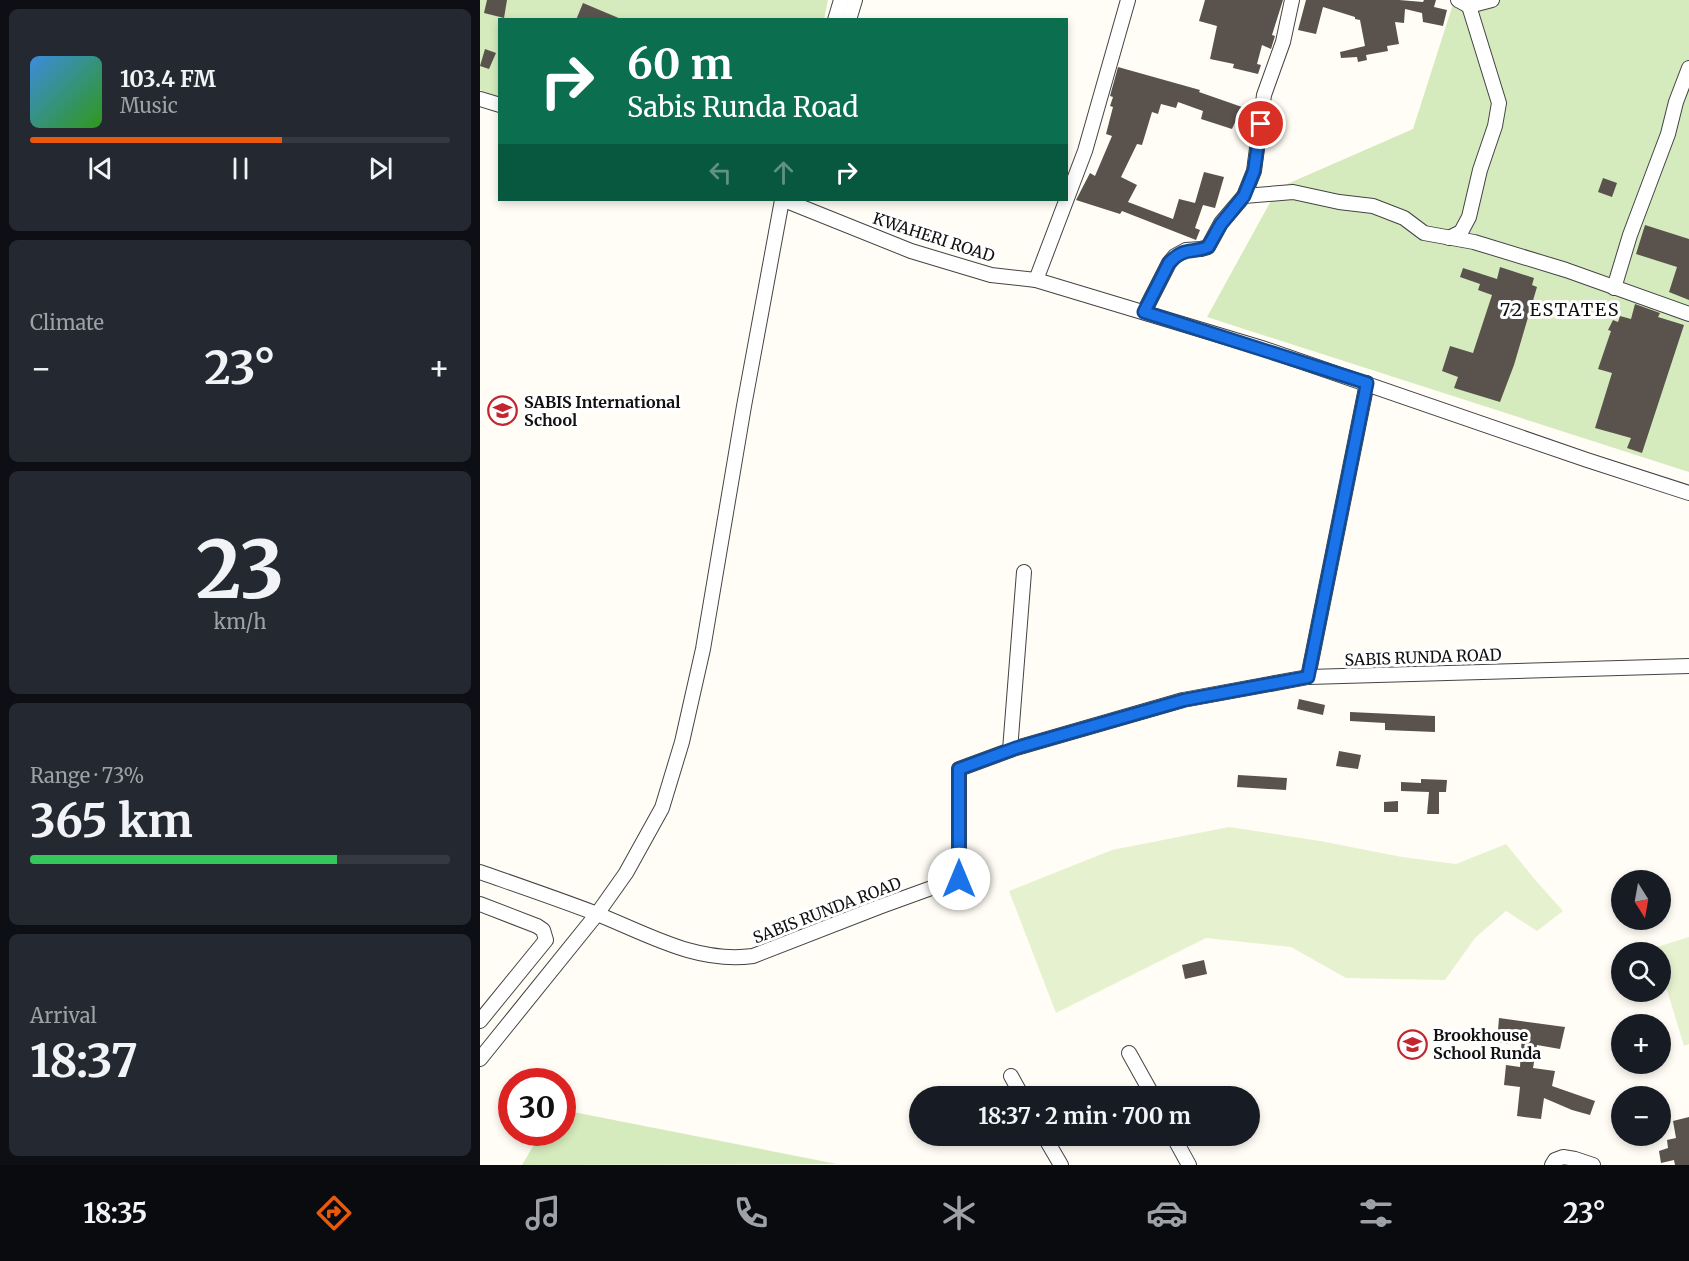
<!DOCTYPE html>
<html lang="en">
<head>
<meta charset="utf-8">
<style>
	body { margin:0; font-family:Merriweather,serif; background:#242831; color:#f1f3f6; height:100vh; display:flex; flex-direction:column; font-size:22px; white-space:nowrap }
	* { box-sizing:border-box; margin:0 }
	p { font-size:20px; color:#9ea1a6 }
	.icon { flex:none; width:33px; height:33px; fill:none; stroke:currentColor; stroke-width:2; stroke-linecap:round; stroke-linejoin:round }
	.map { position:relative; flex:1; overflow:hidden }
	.sheet { display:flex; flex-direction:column; gap:9px; padding:9px; background:#0d0f14; width:480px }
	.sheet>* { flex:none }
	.top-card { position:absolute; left:18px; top:18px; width:570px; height:183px; border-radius:0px; box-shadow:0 3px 9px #0003; background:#0b6e4f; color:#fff; overflow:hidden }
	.needle { width:39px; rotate:169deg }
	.controls { position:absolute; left:1131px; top:870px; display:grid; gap:12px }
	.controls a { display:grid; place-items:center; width:60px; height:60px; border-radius:50%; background:#171b24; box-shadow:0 3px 9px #0003; font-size:30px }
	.speed { position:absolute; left:18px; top:1068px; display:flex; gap:12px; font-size:30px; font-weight:700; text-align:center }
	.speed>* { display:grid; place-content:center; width:78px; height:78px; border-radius:50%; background:#171b24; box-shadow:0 3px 9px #0003; line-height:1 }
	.speed .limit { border:9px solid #d22; background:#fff; color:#111 }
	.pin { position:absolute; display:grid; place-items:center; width:51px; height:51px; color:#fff; margin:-26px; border:3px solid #fff; border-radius:50%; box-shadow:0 2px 6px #0007 }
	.me { position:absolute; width:66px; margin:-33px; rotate:0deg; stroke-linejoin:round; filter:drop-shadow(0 0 4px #0008) }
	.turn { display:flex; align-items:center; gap:21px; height:126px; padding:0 30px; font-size:27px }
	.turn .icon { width:78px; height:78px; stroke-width:2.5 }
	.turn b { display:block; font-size:42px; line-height:51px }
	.lanes { display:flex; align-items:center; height:57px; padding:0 30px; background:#0003; justify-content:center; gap:30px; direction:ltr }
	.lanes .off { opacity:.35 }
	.big { font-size:45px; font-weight:700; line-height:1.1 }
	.sheet .tile { flex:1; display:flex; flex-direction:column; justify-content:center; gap:9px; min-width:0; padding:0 21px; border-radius:9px; background:#242831 }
	.sheet .dial { align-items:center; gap:0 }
	.dial b { font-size:78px; line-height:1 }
	.song { display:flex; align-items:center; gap:18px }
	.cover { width:72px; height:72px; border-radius:9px; background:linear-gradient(135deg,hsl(210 70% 55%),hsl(110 70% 35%)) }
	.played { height:6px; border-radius:3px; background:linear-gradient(90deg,#ea580c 60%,#363941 60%) }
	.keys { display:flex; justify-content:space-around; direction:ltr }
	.heat { display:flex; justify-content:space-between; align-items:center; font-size:33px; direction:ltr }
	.charge { height:9px; border-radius:4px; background:linear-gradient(90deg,#34c759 73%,#363941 0) }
	.trip { position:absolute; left:429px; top:1086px; width:351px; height:60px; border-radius:30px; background:#171b24; box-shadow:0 3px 9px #0003; font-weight:700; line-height:60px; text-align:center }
	.tab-bar { display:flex; height:96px; justify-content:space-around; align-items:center; background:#090b0e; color:#9ea1a6 }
	.tab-bar .icon { width:42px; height:42px }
	.tab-bar .selected { color:#ea580c }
	.tab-bar b { font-size:27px; color:#f1f3f6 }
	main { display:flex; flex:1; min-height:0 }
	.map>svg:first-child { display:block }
</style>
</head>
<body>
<main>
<section class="sheet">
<div class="tile">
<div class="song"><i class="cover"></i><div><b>103.4 FM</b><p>Music</p></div></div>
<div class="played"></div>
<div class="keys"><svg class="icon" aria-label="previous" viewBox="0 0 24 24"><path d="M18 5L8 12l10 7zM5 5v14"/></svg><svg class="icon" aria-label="pause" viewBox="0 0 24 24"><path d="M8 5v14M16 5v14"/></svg><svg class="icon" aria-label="next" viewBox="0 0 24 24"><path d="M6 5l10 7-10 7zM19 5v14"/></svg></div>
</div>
<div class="tile"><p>Climate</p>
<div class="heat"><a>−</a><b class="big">23°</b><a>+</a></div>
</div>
<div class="tile dial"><b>23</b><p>km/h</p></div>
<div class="tile"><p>Range · 73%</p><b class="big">365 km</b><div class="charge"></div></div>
<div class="tile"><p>Arrival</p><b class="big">18:37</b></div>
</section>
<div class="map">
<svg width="1209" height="1165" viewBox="0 0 1209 1165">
	<rect width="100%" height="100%" fill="#fffdf5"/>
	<g fill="#d5ebbd">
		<polygon points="0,0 348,0 344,19 20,20 19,97 0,90"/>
		<polygon points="971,0 1209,0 1209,472 727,317 798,188 933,129 973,4"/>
		<polygon points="83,1110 357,1164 42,1165 61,1133 82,1132"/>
	</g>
	<g fill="#e6f2cf">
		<polygon points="749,827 840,841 922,857 976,864 1026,844 1057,882 1083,911 1057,931 1026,911 995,938 965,980 866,978 811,947 726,938 576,1013 529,891 632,850"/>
		<polygon points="1209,937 1209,1044 1204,1046 1181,970 1180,952 1175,952 1174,948"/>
	</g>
	<g fill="#5a524d">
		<polygon points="7,0 27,0 24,18 4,13"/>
		<polygon points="725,0 803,0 792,35 795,36 791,49 782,45 777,64 781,65 778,74 753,68 754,64 730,59 737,26 719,21"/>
		<polygon points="826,0 919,0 943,2 944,0 956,0 954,7 967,10 963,26 943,22 942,13 925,9 924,23 915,22 919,44 907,46 908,51 886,55 887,60 878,62 877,57 861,58 860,52 885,46 880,20 875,19 875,17 843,7 836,34 818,30"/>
		<polygon points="103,3 141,19 141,20 96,20"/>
		<polygon points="5,49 16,53 9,69 0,66"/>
		<polygon points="638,67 720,90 719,92 762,107 752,129 721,119 723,111 698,102 696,108 681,104 678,114 672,112 662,145 657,144 641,177 657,185 648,202 693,219 699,199 715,203 724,172 744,177 735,208 723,205 715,228 720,230 716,240 642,211 640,214 596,200 610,173 615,176 632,136 626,134 633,107 630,106 633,97 630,96"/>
		<polygon points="1123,178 1137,183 1132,197 1118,192"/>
		<polygon points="1165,225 1209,239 1209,300 1189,292 1197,267 1156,254"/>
		<polygon points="1020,267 1054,278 1052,285 1057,287 1034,365 1020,402 974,388 978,377 962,371 970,346 993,353 1012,295 998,290 1000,284 980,277 983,268 1017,279"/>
		<polygon points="1155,304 1180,313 1178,317 1204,325 1162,453 1147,448 1151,438 1115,428 1132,373 1118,369 1131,331 1128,330 1133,320 1138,322 1140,316 1151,319"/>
		<polygon points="819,699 845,705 843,715 817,709"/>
		<polygon points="870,712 955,716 955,732 905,730 905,723 870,721"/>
		<polygon points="859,751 881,755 878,769 856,766"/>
		<polygon points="758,775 807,778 806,790 757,787"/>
		<polygon points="941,779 967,780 966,792 959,792 959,814 947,814 949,792 921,791 921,782 941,783"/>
		<polygon points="918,801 918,812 904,812 904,802"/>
		<polygon points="724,960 727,974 705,979 702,965"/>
		<polygon points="1019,1018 1085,1027 1080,1049 1057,1045 1053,1068 1075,1071 1072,1086 1115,1101 1110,1115 1092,1110 1064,1098 1061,1119 1037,1116 1040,1087 1024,1085 1026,1065 1040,1067 1042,1033 1029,1044 1017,1042"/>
		<polygon points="1209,1117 1209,1165 1195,1165 1194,1160 1181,1163 1179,1151 1188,1148 1187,1140 1196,1138 1193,1121"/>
	</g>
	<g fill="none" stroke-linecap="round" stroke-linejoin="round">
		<defs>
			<g id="minor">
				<polyline points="978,0 989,6 1012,0"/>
				<polyline points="355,20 361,0"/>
				<polyline points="369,20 375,0"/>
				<polyline points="0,99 20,105"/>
				<polyline points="764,196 813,192 859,202 893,206 924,218 944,233 994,242 1086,270 1209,314"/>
				<polyline points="304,200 431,251 511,275 556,280 785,349 1107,460 1209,493"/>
				<polyline points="969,238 981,232 989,217 1000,170 1015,126 1019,103 989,6"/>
				<polyline points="556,280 605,151 648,0"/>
				<polyline points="1134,288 1150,235 1188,134 1196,102 1209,68"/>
				<polyline points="664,312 689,263 695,256 706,250 721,249 728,247 741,223 764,196 774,171 784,95 803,42 812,0"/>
				<polyline points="828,677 887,383"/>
				<polyline points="530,750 544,572"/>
				<path d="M0,872C37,885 75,898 112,912C164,932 215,964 273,956L399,907L479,878V769L536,748L703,700L828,677L1209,666"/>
				<polyline points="0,904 57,926 63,930 66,940 0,1021"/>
				<polyline points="649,1053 673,1096"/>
				<polyline points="0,1059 117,914 146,873 182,808 202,742 223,649 264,406 302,200"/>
				<polyline points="531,1076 542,1096"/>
				<polyline points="564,1136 581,1165"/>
				<polyline points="693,1136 709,1165"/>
				<polyline points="1072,1165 1075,1160 1083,1157 1095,1159 1113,1165"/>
			</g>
		</defs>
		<use href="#minor" stroke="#444" stroke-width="16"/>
		<use href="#minor" stroke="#fff" stroke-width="14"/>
	</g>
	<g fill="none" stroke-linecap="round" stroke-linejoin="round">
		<defs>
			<path id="route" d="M479,879V769L536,748L704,700L828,677L887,383L664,312L689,263C705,246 711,254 728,247L741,224L764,196L774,171L781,124"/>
		</defs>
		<use href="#route" stroke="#114b97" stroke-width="15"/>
		<use href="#route" stroke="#1a73e8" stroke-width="10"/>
	</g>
	<defs>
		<symbol id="school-ring" viewBox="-11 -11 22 22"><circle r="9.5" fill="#fff" stroke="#c4262e" stroke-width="1.5"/><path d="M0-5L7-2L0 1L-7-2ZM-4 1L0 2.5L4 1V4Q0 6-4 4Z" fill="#c4262e"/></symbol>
	</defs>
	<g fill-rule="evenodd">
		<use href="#school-ring" x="6" y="394" width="33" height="33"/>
		<use href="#school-ring" x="916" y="1028" width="33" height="33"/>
	</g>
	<g text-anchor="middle" stroke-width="6" stroke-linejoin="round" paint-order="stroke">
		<g font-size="16" fill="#111" stroke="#fff">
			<text transform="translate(454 237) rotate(18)" y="6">KWAHERI ROAD</text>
			<text transform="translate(943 657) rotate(-2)" y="6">SABIS RUNDA ROAD</text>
			<text transform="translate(347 910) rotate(-21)" y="6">SABIS RUNDA ROAD</text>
		</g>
		<g font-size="16" font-weight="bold" fill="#111" stroke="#fff" text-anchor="start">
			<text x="44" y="408">SABIS International<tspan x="44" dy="18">School</tspan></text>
			<text x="953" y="1041">Brookhouse<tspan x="953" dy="18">School Runda</tspan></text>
		</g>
		<g font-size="18" letter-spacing="1.5" fill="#111" stroke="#fff">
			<text x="1080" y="316">72 ESTATES</text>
		</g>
	</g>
</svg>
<div class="controls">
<a><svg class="needle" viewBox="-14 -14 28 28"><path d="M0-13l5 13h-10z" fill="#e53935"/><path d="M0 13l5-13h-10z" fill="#9ea1a6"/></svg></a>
<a><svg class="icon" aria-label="search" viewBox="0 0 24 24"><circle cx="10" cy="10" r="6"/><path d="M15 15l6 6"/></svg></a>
<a>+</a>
<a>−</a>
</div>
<div class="speed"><div class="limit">30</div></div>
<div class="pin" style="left:781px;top:124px;background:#d93025"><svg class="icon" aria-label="arrive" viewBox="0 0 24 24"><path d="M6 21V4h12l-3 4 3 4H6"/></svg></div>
<svg class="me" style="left:479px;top:879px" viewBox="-20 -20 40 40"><circle r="19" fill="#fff"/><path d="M0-13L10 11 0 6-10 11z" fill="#1a73e8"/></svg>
<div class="trip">18:37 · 2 min · 700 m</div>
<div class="top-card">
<div class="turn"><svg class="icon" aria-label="right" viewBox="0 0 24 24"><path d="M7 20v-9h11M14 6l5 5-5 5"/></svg><div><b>60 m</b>Sabis Runda Road</div></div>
<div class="lanes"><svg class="icon off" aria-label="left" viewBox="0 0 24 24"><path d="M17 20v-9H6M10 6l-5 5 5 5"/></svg><svg class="icon off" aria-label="ahead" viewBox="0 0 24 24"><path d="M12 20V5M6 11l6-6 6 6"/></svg><svg class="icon" aria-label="right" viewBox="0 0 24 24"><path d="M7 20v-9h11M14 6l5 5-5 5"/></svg></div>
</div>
</div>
</main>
<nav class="tab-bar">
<b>18:35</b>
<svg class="icon selected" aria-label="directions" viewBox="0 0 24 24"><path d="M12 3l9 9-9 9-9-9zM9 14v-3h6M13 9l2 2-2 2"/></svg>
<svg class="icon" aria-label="music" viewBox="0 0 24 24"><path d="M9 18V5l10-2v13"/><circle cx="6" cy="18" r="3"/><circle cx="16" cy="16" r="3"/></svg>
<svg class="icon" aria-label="phone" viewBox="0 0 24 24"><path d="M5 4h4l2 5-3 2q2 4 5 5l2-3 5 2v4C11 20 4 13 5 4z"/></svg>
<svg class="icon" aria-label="climate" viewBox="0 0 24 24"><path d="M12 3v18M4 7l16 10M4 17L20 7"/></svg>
<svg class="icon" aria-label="car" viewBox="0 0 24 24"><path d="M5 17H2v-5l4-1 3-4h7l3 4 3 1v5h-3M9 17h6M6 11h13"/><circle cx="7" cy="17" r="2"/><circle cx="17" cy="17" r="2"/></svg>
<svg class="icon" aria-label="filters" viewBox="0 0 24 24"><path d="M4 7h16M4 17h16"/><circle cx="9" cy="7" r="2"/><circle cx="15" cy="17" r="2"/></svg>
<b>23°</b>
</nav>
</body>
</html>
